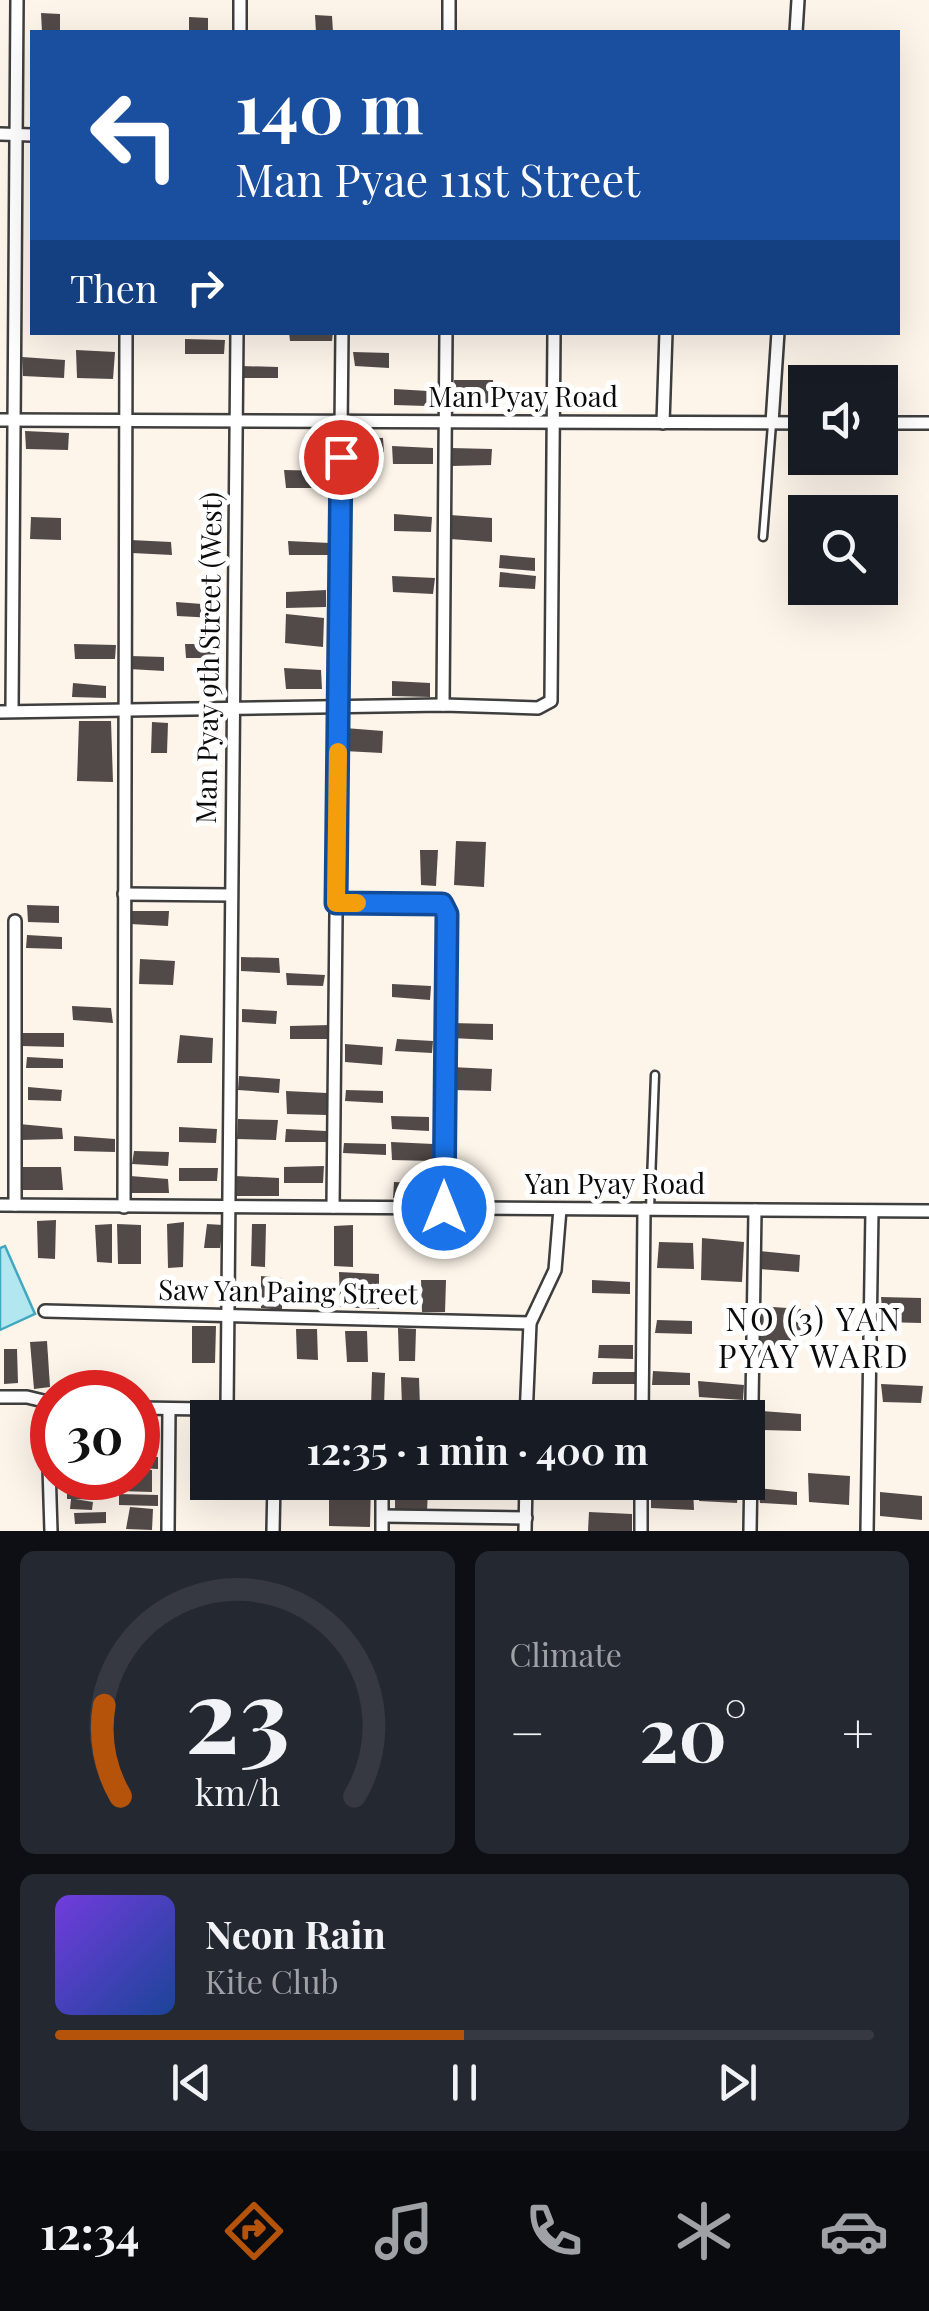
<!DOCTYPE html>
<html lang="en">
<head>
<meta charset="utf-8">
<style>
	body { margin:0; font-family:"Playfair Display",serif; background:#242831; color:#f1f3f6; height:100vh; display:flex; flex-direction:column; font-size:38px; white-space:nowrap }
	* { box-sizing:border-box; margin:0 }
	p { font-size:32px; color:#9ea1a6 }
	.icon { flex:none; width:55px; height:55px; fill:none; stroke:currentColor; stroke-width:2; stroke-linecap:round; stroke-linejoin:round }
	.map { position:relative; height:1531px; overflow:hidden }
	.side { display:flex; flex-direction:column; gap:20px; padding:20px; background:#0d0f14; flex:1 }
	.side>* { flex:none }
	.top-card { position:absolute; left:30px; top:30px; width:870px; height:305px; border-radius:0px; box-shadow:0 10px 40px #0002; background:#1a4fa0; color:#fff; overflow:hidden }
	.buttons { position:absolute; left:788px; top:365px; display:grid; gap:20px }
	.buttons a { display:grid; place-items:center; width:110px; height:110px; border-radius:0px; background:#171b24; box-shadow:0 10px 40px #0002; font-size:50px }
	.speed { position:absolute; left:30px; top:1370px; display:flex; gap:20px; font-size:50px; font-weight:700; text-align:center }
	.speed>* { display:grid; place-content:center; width:130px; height:130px; border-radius:50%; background:#171b24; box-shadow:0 10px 40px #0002; line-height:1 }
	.speed .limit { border:15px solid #d22; background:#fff; color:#111 }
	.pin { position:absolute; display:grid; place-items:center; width:85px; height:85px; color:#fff; margin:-42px; border:5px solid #fff; border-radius:50%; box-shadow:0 2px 10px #0007 }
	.me { position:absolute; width:110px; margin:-55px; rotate:0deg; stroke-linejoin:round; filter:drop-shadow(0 0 8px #0008) }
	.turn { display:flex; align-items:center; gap:35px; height:210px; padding:0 40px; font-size:45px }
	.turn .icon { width:130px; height:130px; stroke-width:2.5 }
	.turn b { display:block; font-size:70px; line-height:85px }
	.then { display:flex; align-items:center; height:95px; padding:0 40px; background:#0003; gap:20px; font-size:38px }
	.big { font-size:75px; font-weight:700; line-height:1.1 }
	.side .tile { flex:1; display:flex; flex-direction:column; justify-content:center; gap:15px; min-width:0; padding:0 35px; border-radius:15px; background:#242831 }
	.side .dial { align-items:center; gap:0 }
	.dial svg { height:260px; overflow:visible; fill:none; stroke:#363941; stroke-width:7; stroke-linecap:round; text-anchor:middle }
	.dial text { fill:#f1f3f6; stroke:none }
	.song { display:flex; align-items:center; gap:30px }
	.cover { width:120px; height:120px; border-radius:15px; background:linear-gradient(135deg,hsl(260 70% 55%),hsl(220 70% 35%)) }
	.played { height:10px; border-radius:5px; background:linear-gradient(90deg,#b45309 50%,#363941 50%) }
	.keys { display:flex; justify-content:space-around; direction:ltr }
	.heat { display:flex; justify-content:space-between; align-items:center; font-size:55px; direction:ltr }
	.side .tiles { flex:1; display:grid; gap:20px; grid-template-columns:1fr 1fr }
	.tile:last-child { grid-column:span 2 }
	.trip { position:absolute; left:190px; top:1400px; width:575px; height:100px; border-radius:0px; background:#171b24; box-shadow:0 10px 40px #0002; font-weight:700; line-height:100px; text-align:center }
	.tab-bar { display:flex; height:160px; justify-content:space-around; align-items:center; background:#090b0e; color:#9ea1a6 }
	.tab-bar .icon { width:70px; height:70px }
	.tab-bar .on { color:#b45309 }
	.tab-bar b { font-size:45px; color:#f1f3f6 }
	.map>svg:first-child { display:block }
</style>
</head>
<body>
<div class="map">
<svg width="929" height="1531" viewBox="0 0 929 1531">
	<rect width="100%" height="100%" fill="#fdf5ea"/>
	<polygon fill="#b3e7f0" stroke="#40a9c1" stroke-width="2.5" points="5,1246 35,1314 0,1330 0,1248"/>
	<g fill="#524a48">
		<polygon points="41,13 60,14 60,32 42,32"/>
		<polygon points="315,15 332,16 333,32 316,32"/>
		<polygon points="189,17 208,18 208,32 189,32"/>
		<polygon points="289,332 333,332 332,341 290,341"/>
		<polygon points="185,339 225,340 224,354 185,354"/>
		<polygon points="76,350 115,352 113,379 77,378"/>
		<polygon points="353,352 389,353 389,368 355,366"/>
		<polygon points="22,357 65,360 64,378 23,376"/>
		<polygon points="241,366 278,367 278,378 241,378"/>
		<polygon points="454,380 493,380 494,407 456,407"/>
		<polygon points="394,389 428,391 427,406 394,405"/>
		<polygon points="25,431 69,433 68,450 26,449"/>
		<polygon points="348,437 383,438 384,452 348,452"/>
		<polygon points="392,446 433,448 433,464 393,464"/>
		<polygon points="451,448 492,449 491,465 452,466"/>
		<polygon points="284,470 329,471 330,488 286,488"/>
		<polygon points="394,514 432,517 431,532 394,531"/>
		<polygon points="450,515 492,518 492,542 450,539"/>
		<polygon points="31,517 61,518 61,540 30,539"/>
		<polygon points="131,540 171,542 172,555 132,553"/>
		<polygon points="288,541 330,543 329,555 289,555"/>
		<polygon points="500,555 535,558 535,571 499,568"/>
		<polygon points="500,572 536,576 535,589 499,587"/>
		<polygon points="392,576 435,578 433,594 393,592"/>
		<polygon points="326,590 326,607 286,608 286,592"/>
		<polygon points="176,602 215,605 215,618 177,616"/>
		<polygon points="286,614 324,618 323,647 285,643"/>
		<polygon points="74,644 116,645 115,659 75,659"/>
		<polygon points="185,644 219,644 218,658 186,658"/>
		<polygon points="131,656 164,657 164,671 129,669"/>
		<polygon points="284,668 321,670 322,689 286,689"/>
		<polygon points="392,681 430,683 430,697 392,696"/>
		<polygon points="73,683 106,686 106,698 72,697"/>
		<polygon points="79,721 111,721 113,782 77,781"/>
		<polygon points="152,722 168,723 167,753 151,753"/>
		<polygon points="345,728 383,731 382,753 344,751"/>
		<polygon points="456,841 486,842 484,887 454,885"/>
		<polygon points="420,850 438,850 436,886 421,885"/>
		<polygon points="27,905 59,906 59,923 28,922"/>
		<polygon points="129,911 169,911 168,926 130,924"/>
		<polygon points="27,935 62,937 62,949 26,948"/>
		<polygon points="241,957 279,958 280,973 241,971"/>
		<polygon points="140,959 175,961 173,985 139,984"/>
		<polygon points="286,973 325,975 323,986 287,985"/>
		<polygon points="392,984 431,986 430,1000 392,997"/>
		<polygon points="72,1006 111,1008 113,1023 73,1020"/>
		<polygon points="242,1009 277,1011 276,1024 242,1022"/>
		<polygon points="451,1023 493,1024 493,1040 451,1038"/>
		<polygon points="330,1025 330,1039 290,1039 290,1026"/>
		<polygon points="22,1033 64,1033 64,1047 21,1046"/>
		<polygon points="180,1035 213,1038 212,1063 177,1063"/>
		<polygon points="397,1039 433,1041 432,1053 395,1051"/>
		<polygon points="345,1044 383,1047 382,1065 345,1062"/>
		<polygon points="27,1057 63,1059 63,1068 26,1068"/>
		<polygon points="451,1067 492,1069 491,1091 453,1090"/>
		<polygon points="239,1076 280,1079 279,1093 238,1090"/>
		<polygon points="28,1087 62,1090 61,1101 28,1100"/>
		<polygon points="346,1090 383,1091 383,1103 345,1101"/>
		<polygon points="286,1091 327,1093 327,1115 287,1114"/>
		<polygon points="391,1116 429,1117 429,1131 392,1129"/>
		<polygon points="238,1119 278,1120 276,1140 237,1139"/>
		<polygon points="19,1124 62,1128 63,1139 20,1140"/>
		<polygon points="179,1127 217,1129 216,1143 179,1142"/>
		<polygon points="286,1129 326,1131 326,1142 285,1142"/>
		<polygon points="74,1136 115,1139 115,1152 74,1151"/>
		<polygon points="391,1142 433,1144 432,1161 392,1160"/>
		<polygon points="344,1143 386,1144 386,1155 343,1153"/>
		<polygon points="134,1151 169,1152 168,1166 132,1164"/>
		<polygon points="324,1166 323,1183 284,1183 284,1167"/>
		<polygon points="20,1167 61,1167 63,1190 20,1190"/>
		<polygon points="179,1168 218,1168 217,1181 179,1181"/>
		<polygon points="130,1176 168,1179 169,1193 130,1193"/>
		<polygon points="235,1176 279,1178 279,1196 236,1196"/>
		<polygon points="394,1182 433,1184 433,1198 393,1198"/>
		<polygon points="56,1220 55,1259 38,1258 37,1221"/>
		<polygon points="184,1222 183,1267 168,1268 167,1224"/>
		<polygon points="112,1224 112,1263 97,1262 95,1225"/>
		<polygon points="117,1224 141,1225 141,1264 118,1264"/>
		<polygon points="207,1224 223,1225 220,1248 204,1248"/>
		<polygon points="252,1224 266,1224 265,1267 251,1266"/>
		<polygon points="353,1225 353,1267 334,1266 334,1226"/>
		<polygon points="702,1238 744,1242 742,1282 701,1280"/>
		<polygon points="659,1242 693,1243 694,1269 657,1268"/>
		<polygon points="759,1251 800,1255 799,1272 760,1269"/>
		<polygon points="339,1272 379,1274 379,1309 340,1307"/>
		<polygon points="261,1276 282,1278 282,1310 261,1308"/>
		<polygon points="421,1280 446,1280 445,1312 422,1312"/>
		<polygon points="592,1280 630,1282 630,1294 592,1293"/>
		<polygon points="881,1297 921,1298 921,1323 883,1322"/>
		<polygon points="759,1306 801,1309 800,1350 761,1347"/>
		<polygon points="657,1320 692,1321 692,1334 655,1333"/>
		<polygon points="192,1326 216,1326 215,1363 192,1363"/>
		<polygon points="398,1328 416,1329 415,1361 399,1361"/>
		<polygon points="296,1329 317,1329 318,1360 297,1359"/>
		<polygon points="345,1331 367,1331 368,1362 347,1362"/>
		<polygon points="47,1341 50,1387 34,1389 30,1342"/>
		<polygon points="599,1345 633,1345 633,1359 598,1358"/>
		<polygon points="4,1349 17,1349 18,1383 4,1384"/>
		<polygon points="653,1371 690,1373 690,1385 652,1385"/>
		<polygon points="372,1372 385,1373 384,1406 371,1407"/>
		<polygon points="593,1372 636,1372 636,1384 592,1384"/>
		<polygon points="401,1377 419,1378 420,1407 402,1407"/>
		<polygon points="698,1381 744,1385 743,1400 699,1397"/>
		<polygon points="881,1384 923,1386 921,1403 883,1402"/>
		<polygon points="761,1411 801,1414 801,1431 760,1430"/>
		<polygon points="138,1432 153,1432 152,1444 147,1444 146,1456 158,1457 158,1469 138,1468"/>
		<polygon points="138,1469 152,1470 152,1492 119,1491 119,1478 138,1478"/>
		<polygon points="808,1473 850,1476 849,1505 809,1502"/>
		<polygon points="329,1482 371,1482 370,1527 329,1526"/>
		<polygon points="542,1482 579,1484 578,1500 540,1497"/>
		<polygon points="651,1485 693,1487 694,1510 651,1508"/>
		<polygon points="67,1486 97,1487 97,1500 75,1499 93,1502 92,1510 70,1509 71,1499 67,1499"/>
		<polygon points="395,1488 428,1490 427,1511 395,1510"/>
		<polygon points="701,1488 738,1491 737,1503 699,1501"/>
		<polygon points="758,1488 797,1492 797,1505 760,1503"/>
		<polygon points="880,1492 922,1496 922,1520 880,1516"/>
		<polygon points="119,1494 158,1495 158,1506 119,1505"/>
		<polygon points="130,1507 153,1509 152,1530 126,1529"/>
		<polygon points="106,1512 106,1523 75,1524 74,1513"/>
		<polygon points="589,1512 632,1514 632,1531 588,1531"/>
	</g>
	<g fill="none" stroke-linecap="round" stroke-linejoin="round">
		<defs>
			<g id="lane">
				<polyline points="763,537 772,424"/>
				<polyline points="650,1209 655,1075"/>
			</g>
			<g id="street">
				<polyline points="240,32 240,0"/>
				<polyline points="449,32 449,0"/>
				<polyline points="796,32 798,0"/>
				<polyline points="0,134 32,135"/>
				<polyline points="0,420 805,423"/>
				<polyline points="663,423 666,332"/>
				<polyline points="772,423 778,332"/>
				<polyline points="880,423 929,423"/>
				<polyline points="443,705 446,332"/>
				<polyline points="12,711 17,0"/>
				<polyline points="0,712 443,705 538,708 551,701 554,332"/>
				<polyline points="124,894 231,895"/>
				<polyline points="336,903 441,904 447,914 444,1208"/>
				<polyline points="15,921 15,1205"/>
				<polyline points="0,1205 929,1211"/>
				<polyline points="124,1207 126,332"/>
				<polyline points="333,1207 342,332"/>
				<polyline points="45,1311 530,1323"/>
				<polyline points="0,1397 27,1397 52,1403"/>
				<polyline points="47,1403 51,1531"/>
				<polyline points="138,1408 276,1410 461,1418"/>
				<polyline points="227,1409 237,332"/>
				<polyline points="526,1418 530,1323 555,1270 560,1209"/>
				<polyline points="642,1418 644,1209"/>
				<polyline points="382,1482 382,1531"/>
				<polyline points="383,1516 526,1518"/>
				<polyline points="168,1531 169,1409"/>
				<polyline points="273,1531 274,1482"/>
				<polyline points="525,1531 526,1482"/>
				<polyline points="641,1531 641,1482"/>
				<polyline points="750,1531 755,1210"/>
				<polyline points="867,1531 872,1211"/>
			</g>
		</defs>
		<use href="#lane" stroke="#3e3e3e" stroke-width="11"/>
		<use href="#street" stroke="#3e3e3e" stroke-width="16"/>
		<use href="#lane" stroke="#fff" stroke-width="6"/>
		<use href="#street" stroke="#fff" stroke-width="11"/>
	</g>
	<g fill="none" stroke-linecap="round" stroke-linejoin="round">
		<defs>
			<polyline id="route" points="341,457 336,903 442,904 447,914 444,1208"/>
		</defs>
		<use href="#route" stroke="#114b97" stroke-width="25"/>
		<use href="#route" stroke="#1a73e8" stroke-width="18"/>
		<polyline stroke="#f59e0b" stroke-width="18" points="338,752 336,903 357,903"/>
	</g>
	<g text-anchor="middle" stroke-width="10" stroke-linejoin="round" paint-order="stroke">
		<g font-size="28" fill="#0b0b0b" stroke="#fff">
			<text x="523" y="407">Man Pyay Road</text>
			<text transform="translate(209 658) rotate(-89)" y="10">Man Pyay 9th Street (West)</text>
			<text x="615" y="1194">Yan Pyay Road</text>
			<text transform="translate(288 1292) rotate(1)" y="10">Saw Yan Paing Street</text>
		</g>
		<g font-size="32" letter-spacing="2.5" fill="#0b0b0b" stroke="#fff">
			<text x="814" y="1331">NO (3) YAN<tspan x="814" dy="37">PYAY WARD</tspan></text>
		</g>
	</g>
</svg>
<div class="buttons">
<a><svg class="icon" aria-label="sound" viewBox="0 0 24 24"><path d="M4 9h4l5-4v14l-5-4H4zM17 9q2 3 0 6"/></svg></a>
<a><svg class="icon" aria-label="search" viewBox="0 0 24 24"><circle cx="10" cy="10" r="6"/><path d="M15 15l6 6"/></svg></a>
</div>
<div class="speed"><div class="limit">30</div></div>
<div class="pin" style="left:341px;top:457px;background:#d93025"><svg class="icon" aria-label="arrive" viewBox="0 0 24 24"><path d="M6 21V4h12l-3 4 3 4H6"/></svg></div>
<svg class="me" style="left:444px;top:1208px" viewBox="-20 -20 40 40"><circle r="17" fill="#1a73e8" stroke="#fff" stroke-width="3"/><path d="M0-11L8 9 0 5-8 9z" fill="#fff"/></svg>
<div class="trip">12:35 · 1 min · 400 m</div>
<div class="top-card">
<div class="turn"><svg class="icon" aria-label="left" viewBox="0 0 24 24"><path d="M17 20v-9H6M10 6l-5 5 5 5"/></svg><div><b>140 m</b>Man Pyae 11st Street</div></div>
<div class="then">Then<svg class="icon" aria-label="right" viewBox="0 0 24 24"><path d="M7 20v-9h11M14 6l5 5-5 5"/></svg></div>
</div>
</div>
<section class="side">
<div class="tiles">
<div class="tile dial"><svg viewBox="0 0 100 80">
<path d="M14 69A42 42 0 1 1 86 69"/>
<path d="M14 69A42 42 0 0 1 9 41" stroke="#b45309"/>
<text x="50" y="56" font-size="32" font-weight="700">23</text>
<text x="50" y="72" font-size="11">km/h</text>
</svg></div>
<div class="tile"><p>Climate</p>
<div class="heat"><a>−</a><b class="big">20°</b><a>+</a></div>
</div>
<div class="tile">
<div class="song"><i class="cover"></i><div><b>Neon Rain</b><p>Kite Club</p></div></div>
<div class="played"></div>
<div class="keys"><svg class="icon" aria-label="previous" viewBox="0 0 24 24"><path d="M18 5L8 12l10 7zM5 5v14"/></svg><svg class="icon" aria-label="pause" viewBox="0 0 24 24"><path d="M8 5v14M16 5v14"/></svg><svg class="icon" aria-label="next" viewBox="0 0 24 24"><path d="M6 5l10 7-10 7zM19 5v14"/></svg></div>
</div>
</div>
</section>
<nav class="tab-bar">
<b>12:34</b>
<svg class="icon on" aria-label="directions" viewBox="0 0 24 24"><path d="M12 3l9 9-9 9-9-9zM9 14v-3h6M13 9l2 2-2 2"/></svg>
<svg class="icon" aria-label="music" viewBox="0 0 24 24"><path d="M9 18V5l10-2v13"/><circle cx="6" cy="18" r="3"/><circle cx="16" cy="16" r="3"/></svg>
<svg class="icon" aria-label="phone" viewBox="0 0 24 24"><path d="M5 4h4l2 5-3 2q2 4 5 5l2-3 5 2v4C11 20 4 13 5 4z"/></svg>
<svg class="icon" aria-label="climate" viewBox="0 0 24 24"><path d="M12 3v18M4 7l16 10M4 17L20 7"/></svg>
<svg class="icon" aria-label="car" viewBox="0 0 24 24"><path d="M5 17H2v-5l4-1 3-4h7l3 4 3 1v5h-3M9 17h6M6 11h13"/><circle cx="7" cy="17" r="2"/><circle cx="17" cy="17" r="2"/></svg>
</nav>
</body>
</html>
